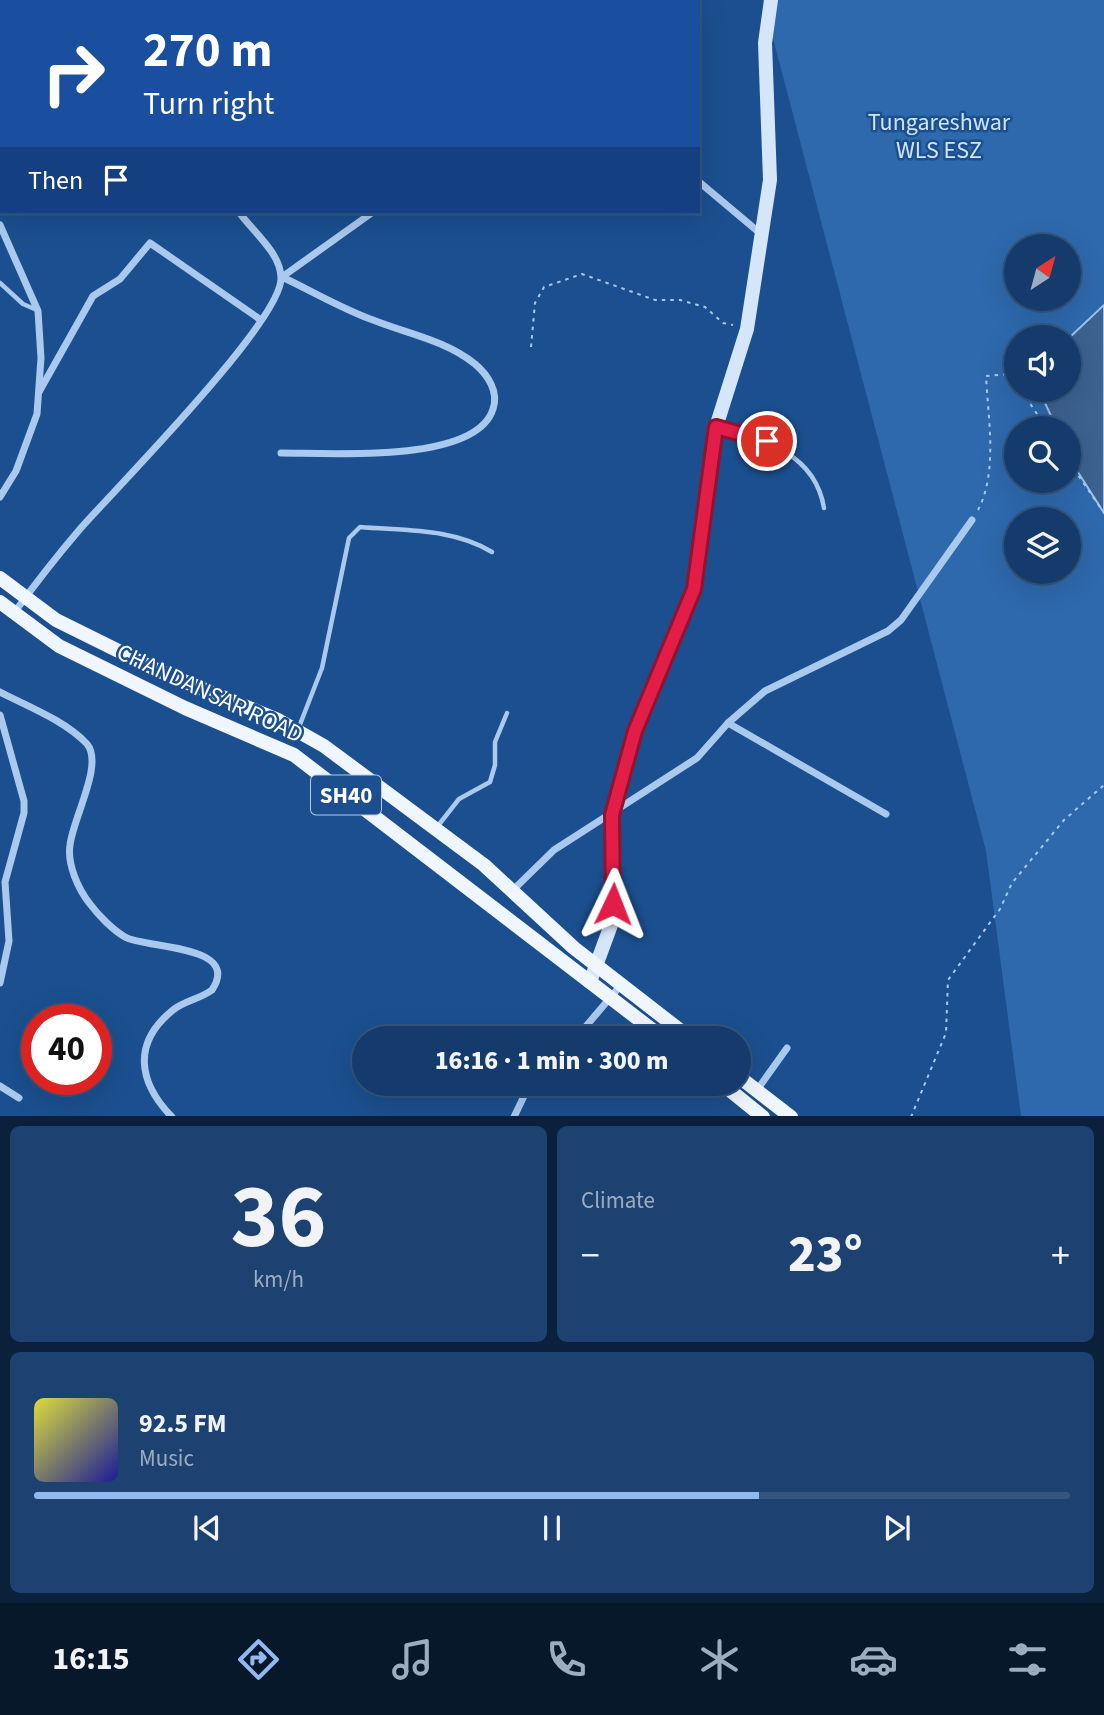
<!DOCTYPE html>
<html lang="en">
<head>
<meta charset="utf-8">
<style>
	body { margin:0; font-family:"Source Sans 3",sans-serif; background:#1d4271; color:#f1f3f6; height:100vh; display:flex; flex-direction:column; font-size:26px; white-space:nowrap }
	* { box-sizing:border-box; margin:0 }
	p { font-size:23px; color:#9dadc1 }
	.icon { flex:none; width:38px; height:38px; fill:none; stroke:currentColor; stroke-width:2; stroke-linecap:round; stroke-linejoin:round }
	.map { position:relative; height:1116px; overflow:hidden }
	.sheet { display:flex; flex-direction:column; gap:10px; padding:10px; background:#0b203b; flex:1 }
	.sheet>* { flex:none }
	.guide { position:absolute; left:0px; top:0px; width:700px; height:214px; box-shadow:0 7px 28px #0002,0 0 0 2px #33557e; background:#1a4fa0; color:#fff; overflow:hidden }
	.needle { width:46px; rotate:36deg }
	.buttons { position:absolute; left:1004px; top:234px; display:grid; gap:14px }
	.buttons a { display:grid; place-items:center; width:77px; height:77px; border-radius:50%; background:#143b6b; box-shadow:0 7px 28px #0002,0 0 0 2px #33557e; font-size:35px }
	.speed { position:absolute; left:21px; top:1004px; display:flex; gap:14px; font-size:35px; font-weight:700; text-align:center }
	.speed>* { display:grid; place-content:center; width:91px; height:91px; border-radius:50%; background:#143b6b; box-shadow:0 7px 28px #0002,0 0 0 2px #33557e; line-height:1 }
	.speed .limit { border:10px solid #d22; background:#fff; color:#111 }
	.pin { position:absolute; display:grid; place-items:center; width:60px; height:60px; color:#fff; margin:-30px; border:4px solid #fff; border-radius:50%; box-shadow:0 2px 7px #0007 }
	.me { position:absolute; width:77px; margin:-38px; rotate:2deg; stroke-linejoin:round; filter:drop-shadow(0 0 5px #0008) }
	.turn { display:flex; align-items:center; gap:24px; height:147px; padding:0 28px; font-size:32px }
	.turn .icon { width:91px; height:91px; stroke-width:2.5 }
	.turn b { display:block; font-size:49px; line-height:60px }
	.then { display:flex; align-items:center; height:66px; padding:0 28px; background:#0003; gap:14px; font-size:26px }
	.big { font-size:52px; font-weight:800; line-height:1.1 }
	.sheet .widget { flex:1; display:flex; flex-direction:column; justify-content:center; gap:10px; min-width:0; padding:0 24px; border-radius:10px; background:#1d4271 }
	.sheet .dial { align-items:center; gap:0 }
	.dial b { font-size:91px; line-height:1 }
	.song { display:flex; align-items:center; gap:21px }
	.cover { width:84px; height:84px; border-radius:10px; background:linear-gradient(135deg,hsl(60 70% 55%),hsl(240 70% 35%)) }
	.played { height:7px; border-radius:4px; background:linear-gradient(90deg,#90b9f0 70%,#33557e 70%) }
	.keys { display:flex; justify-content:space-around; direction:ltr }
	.heat { display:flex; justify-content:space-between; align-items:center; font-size:38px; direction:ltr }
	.sheet .tiles { flex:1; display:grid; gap:10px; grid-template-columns:1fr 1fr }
	.widget:last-child { grid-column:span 2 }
	.trip { position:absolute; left:352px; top:1026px; width:399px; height:70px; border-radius:35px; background:#143b6b; box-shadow:0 7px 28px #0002,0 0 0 2px #33557e; font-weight:800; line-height:70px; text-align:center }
	.tabs { display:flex; height:112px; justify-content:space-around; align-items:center; background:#08182b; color:#9dadc1 }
	.tabs .icon { width:49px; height:49px }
	.tabs .selected { color:#90b9f0 }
	.tabs b { font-size:32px; color:#f1f3f6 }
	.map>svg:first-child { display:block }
</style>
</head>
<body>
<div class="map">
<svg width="1104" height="1117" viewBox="0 0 1104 1117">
	<rect width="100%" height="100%" fill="#1b4f8f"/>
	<path fill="#2e69ad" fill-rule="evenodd" d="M763,0H1104V1116H1021L986,851ZM1017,247H1069V299H1017ZM1017,338H1069V390H1017ZM1017,429H1069V481H1017ZM1017,520H1069V572H1017Z"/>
	<polygon fill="#3c6290" stroke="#9cc4f0" stroke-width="2" points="1104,305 1104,513 1069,458 1069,429 1057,429 1039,390 1069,390 1069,338"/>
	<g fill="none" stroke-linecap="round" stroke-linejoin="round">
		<g stroke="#a9c9ee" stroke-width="2" stroke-dasharray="3.5 5" stroke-linecap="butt">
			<polyline points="531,347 535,303 544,287 582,274 655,300 680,300 705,307 723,323 733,325"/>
			<polyline points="1021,390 1047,429"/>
			<polyline points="1069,462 1104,513"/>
			<path d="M978,510C998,472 988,418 986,376L1010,374L1017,385"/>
			<polyline points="911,1117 946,1033 948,980 1000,909 1012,883 1064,820 1104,785"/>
		</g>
		<g stroke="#a9c9ee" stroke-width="4.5">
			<polyline points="0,283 23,304 37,310"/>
			<path d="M717,427C764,440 815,453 824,508"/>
			<path d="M299,727L322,668L349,538L360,527C406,531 452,528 492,552"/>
			<polyline points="437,827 459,799 490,782 495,765 495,742 507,713"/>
		</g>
		<g stroke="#a9c9ee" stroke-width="7">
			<polyline points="499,0 501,2"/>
			<polyline points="698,181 761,234"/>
			<polyline points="0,225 38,311 41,358 37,414 16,471 0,497"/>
			<polyline points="282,277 373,212"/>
			<polyline points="39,392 93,296 120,279 150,243 261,320"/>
			<path d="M281,453C329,453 476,464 493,409C499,392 488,375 475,364C445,340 408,334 373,320C342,309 312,291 282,277"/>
			<path d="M14,613C35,584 57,556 80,529C115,489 282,321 281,278C281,253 252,231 239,212"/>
			<path d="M0,692C27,706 66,721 87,744C104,764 73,818 70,845C67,864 78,889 90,904C99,916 113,930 125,937C146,949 242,944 212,990C200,999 184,1001 173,1010C132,1043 138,1082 172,1117"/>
			<polyline points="0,715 24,801 24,813 5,882 9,941 0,983"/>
			<polyline points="728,723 886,814"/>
			<polyline points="513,890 554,850 697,758 728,723 765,691 888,631 901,620 972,520"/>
			<polyline points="576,1038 621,985"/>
			<polyline points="0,1086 19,1098"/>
			<polyline points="757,1090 787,1048"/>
			<polyline points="514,1117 524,1096 536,1083"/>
		</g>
		<polyline stroke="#d6e6fa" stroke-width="14" points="590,982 611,925 614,884 612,815 635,731 694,589 716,427 747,329 770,180 765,43 771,0"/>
		<g stroke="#f0f6ff" stroke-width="14">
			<polyline points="0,578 56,620 157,670 278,720 324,746 484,865 574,948 690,1038"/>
			<polyline points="0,602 59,646 185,708 294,755 663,1038"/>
			<polyline points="738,1076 791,1117"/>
			<polyline points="721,1083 763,1117"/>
		</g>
	</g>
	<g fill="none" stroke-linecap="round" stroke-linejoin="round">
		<defs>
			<polyline id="route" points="613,904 612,815 635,731 694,589 716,427 767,441"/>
		</defs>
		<use href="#route" stroke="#92132f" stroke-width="18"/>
		<use href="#route" stroke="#e11d48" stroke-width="12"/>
	</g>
	<g text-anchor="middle" stroke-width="5" stroke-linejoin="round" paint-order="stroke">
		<rect fill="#1b4f8f" stroke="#bbcadd" stroke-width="2" x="311" y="775.5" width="70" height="39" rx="5"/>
		<g font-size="23" font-weight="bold" fill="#fff">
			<text x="346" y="803">SH40</text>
		</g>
		<g font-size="24" fill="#cfe3fa" stroke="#1b4f8f">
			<text x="939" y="130">Tungareshwar<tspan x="939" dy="28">WLS ESZ</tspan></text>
		</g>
		<g font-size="24" fill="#fff" stroke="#1b4f8f">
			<text transform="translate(210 693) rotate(25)" y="8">CHANDANSAR ROAD</text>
		</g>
	</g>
</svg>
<div class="buttons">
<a><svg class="needle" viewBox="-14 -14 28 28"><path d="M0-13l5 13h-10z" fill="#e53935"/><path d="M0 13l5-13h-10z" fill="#9dadc1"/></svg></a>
<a><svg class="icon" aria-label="sound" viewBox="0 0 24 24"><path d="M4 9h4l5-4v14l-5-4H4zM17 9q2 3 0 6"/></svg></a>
<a><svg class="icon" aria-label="search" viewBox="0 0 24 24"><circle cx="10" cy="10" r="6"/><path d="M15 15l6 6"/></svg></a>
<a><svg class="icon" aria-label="layers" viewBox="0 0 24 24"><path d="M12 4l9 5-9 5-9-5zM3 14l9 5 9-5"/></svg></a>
</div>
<div class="speed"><div class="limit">40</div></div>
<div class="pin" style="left:767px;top:441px;background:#d93025"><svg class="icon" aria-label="arrive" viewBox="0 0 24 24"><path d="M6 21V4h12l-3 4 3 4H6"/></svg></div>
<svg class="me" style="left:613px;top:904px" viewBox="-20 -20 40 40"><path d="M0-17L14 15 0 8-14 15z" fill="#e11d48" stroke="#fff" stroke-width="4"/></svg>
<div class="trip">16:16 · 1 min · 300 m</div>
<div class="guide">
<div class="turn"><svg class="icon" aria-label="right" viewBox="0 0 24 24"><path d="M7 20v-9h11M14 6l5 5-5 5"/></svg><div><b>270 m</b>Turn right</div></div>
<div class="then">Then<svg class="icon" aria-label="arrive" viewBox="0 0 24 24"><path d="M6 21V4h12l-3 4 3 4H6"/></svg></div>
</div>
</div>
<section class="sheet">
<div class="tiles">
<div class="widget dial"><b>36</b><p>km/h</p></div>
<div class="widget"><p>Climate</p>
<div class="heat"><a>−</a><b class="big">23°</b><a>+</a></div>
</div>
<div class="widget">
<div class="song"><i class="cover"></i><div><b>92.5 FM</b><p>Music</p></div></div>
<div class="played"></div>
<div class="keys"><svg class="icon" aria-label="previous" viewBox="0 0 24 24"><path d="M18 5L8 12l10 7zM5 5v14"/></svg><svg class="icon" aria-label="pause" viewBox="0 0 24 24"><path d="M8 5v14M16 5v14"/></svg><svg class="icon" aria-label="next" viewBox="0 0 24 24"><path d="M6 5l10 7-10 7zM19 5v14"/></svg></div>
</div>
</div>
</section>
<nav class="tabs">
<b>16:15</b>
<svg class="icon selected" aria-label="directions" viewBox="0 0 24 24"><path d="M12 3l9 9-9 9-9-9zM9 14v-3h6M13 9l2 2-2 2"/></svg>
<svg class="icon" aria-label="music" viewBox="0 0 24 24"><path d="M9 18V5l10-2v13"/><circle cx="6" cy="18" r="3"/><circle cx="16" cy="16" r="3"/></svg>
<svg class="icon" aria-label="phone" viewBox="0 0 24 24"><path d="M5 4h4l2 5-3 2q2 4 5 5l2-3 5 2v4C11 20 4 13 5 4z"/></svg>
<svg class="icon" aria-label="climate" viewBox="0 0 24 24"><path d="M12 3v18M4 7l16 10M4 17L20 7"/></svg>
<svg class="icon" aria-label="car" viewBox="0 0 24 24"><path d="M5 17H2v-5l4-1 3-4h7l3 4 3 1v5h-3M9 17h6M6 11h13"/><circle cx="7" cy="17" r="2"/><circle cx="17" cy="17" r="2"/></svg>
<svg class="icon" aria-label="filters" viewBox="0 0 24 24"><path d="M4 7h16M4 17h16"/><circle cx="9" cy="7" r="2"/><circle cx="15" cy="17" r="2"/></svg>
</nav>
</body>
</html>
